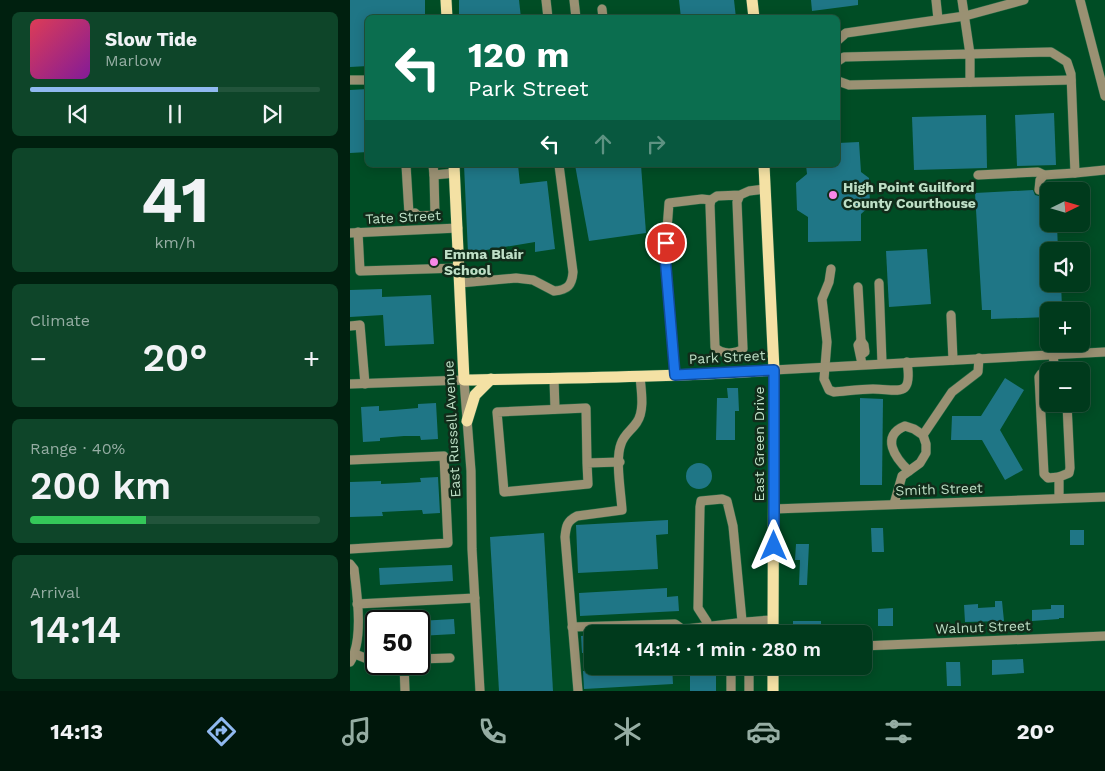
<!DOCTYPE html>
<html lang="en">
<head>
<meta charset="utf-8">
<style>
	body { margin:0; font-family:"Work Sans",sans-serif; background:#0e4529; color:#f1f3f6; height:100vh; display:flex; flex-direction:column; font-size:19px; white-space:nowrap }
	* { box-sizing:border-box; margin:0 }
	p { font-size:16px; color:#95ada3 }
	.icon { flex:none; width:28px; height:28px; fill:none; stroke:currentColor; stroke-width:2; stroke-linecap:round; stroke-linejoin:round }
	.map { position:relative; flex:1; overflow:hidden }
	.side { display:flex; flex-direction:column; gap:12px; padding:12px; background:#00200f; width:350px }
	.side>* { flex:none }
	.hud { position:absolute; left:15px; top:15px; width:475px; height:152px; border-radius:8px; box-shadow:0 2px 12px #0003,0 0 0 1px #22543b; background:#0b6e4f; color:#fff; overflow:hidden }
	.needle { width:32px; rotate:85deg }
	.buttons { position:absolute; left:690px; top:182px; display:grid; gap:10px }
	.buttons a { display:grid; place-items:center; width:50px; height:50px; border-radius:8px; background:#003a1c; box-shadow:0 2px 12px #0003,0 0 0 1px #22543b; font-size:25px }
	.speed { position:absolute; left:15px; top:610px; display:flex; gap:10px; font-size:25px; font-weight:700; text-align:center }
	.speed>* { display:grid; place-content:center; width:65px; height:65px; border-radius:50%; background:#003a1c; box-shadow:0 2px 12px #0003,0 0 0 1px #22543b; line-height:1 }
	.speed .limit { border:2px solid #111; border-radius:8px; background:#fff; color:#111 }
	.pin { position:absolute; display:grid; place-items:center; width:42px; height:42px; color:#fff; margin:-21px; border:2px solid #fff; border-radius:50%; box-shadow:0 1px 5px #0007 }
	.me { position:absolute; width:55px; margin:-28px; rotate:0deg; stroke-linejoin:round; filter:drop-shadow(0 0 4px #0008) }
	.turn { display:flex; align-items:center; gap:18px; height:105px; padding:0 20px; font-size:22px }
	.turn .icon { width:65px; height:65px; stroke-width:2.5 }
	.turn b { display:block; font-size:35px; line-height:42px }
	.lanes { display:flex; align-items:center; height:48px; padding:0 20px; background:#0003; justify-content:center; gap:25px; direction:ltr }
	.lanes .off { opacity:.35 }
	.big { font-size:38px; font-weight:600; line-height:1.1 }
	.side .tile { flex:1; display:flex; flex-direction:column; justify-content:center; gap:8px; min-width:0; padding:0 18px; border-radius:8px; background:#0e4529 }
	.side .dial { align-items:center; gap:0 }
	.dial b { font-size:65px; line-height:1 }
	.song { display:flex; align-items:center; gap:15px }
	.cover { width:60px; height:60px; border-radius:8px; background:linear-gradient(135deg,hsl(350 70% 55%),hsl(290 70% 35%)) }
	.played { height:5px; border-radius:2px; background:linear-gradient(90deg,#90b9f0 65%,#22543b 65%) }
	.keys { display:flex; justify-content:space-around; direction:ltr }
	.heat { display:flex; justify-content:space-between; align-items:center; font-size:28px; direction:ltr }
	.charge { height:8px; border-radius:4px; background:linear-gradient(90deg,#34c759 40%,#22543b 0) }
	.trip { position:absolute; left:234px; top:625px; width:288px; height:50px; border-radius:8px; background:#003a1c; box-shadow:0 2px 12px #0003,0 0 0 1px #22543b; font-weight:600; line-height:50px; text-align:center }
	.menu { display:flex; height:80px; justify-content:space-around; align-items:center; background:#00170b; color:#95ada3 }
	.menu .icon { width:35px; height:35px }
	.menu .selected { color:#90b9f0 }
	.menu b { font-size:22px; color:#f1f3f6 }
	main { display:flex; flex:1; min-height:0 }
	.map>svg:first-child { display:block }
</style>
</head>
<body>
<main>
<section class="side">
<div class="tile">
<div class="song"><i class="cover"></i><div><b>Slow Tide</b><p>Marlow</p></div></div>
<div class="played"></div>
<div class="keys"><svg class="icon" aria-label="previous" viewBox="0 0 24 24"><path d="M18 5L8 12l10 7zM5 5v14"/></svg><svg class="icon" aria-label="pause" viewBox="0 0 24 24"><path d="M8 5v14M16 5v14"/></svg><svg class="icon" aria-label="next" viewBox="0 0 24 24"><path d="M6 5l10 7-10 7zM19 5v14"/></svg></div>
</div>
<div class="tile dial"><b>41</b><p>km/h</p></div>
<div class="tile"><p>Climate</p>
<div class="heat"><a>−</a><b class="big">20°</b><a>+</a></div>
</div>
<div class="tile"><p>Range · 40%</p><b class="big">200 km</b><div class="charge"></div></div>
<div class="tile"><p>Arrival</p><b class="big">14:14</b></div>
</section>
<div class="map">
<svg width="755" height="691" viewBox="0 0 755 691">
	<rect width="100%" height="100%" fill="#004d25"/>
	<g fill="#1f7686">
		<polygon points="0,0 75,0 75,18 18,18 18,66 0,67"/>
		<polygon points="109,0 169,0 171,18 109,18"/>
		<polygon points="329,0 384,0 386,18 331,18"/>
		<polygon points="461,0 508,0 508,5 462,11"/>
		<polygon points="18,89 18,152 0,153 0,90"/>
		<polygon points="704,113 706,165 667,166 665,115"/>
		<polygon points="636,115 637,168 564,170 562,117"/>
		<polygon points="509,142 511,172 519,178 520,206 511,214 511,241 458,242 458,217 447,210 446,183 457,174 456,165 488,165 488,143"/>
		<polygon points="114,165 168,165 170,184 197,181 205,249 185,252 185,242 118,253"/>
		<polygon points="225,165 291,165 296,233 239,241"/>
		<polygon points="683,190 685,195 689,196 694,194 695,190 699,190 699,224 707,224 708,251 699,251 699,284 711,284 712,307 703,308 703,311 699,311 699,317 641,319 641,310 632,310 625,193"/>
		<polygon points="577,249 581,304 539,307 536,251"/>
		<polygon points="32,289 32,297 81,295 84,344 35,346 33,315 0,317 0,290"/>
		<polygon points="655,378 674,390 650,430 673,470 655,480 632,440 601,440 602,416 631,416"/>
		<polygon points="377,388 388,388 389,411 385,411 385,440 366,440 367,398 378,398"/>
		<polygon points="510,398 533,399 532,485 510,485"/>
		<polygon points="86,403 88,439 71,440 70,436 54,436 30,438 30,441 13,442 11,407 29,406 29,411 44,410 68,408 68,404"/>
		<circle cx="349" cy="476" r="13"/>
		<polygon points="88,477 90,513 73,514 72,510 32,512 33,516 0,517 0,482 31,481 31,484 55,483 71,482 70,478"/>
		<polygon points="318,520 318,534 306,535 308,569 228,573 226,525"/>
		<polygon points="521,528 533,528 534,552 522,552"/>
		<rect x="720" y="530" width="14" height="15"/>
		<polygon points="194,533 203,691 149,691 140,537"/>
		<polygon points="446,544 459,544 457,585 449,585 450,560 445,560"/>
		<polygon points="102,565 103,581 30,585 29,568"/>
		<polygon points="317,588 317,597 328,596 329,611 230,616 229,593"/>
		<polygon points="645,601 652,601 654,621 615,622 614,605 628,604 628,608 645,607"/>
		<polygon points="701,605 714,605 714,618 709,618 709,619 682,621 682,610 701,609"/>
		<polygon points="543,608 543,626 528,626 528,609"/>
		<polygon points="104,619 105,634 69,636 69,621"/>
		<rect x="443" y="621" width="28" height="13"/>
		<polygon points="242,635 242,653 232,653 231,636"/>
		<polygon points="673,659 674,673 642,675 642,660"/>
		<polygon points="596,662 610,662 611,686 597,686"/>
		<polygon points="322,666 323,684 234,689 233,671"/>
		<polygon points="340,673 366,674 366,691 340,691"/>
	</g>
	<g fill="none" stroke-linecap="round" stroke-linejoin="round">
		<defs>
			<g id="minor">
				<polyline points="196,0 198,18"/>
				<polyline points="224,0 226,18"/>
				<polyline points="586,0 588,19"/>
				<polyline points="612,0 620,54 701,52 717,62 721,74 725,173 755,170"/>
				<polyline points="730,0 755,96"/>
				<polyline points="252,9 253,18"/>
				<polyline points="488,40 496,33 615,16 674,0"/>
				<polyline points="488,61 494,57 620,54 620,82"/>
				<polyline points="0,80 18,80"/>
				<polyline points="488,81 499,85 721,80"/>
				<polyline points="56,165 59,214 65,213 68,216 85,215 84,175"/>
				<polyline points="83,165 84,175 105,173"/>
				<polyline points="628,175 688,172 694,175 725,173"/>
				<polyline points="689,190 690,180 694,175"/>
				<path d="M390,195L387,202L393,349C386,354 371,355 365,347L360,205L361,200L367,196L390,195L399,191L415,189"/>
				<polyline points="8,232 10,271 109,268"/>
				<polyline points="0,233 108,228"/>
				<path d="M481,269L479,282L472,299L477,342L474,379L479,390L484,392C497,391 511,389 523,389C548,389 563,399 557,362"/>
				<path d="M110,283L166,278L183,280L204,291C218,290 222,285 223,272L209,165"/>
				<polyline points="529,283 532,363"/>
				<polyline points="508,287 511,341"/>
				<polyline points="601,315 603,360"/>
				<polyline points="0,326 10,325 15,384"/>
				<polyline points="703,344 704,369 713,371"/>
				<polyline points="511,355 515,352 514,345 511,341 508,345 512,364"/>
				<polyline points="704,369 691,374 689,377 694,474 698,478 709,477"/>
				<polyline points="424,370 755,352"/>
				<polyline points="325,375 315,256 319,203 352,199 361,200"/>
				<polyline points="204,379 205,409"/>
				<polyline points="0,384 114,380 121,471 122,549 130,691"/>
				<polyline points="0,460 94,456 98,543 0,549"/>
				<polyline points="237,463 236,408 147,412 154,492 238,484 237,463 270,462"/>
				<path d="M559,471C545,458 530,436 555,426L564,429L573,435"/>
				<polyline points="709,498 709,477 719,473 720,468 717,404"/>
				<polyline points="544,504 552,476 570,463 576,453 576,444 573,435 602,392 628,372 629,358"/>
				<polyline points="424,509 755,497"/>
				<path d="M0,564L4,569C7,594 14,640 0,662"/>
				<polyline points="7,604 125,598"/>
				<path d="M222,627L325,624L332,629C363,627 392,621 423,620"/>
				<polyline points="357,627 357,622 348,608 350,507 351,501 372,499 377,501 383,526 392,621"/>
				<polyline points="512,646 755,636"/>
				<polyline points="5,654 20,660 26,660"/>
				<polyline points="69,659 100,658"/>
				<polyline points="54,664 55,691"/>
				<polyline points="346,668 381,668"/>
				<path d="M228,691L215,537C216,526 217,521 227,516L272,510C271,493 265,459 271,444C274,434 282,430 287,422C295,410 291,390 290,376"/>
				<polyline points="381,691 381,668 399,666"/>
				<polyline points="399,691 399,666 401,666"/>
			</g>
			<g id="major">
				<polyline points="96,0 97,18"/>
				<polyline points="402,0 404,18"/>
				<path d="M104,165L114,380C218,378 321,377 424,370"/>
				<polyline points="414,165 424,370 423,634"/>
				<polyline points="117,421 125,395 141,379"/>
				<polyline points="423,691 423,666"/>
			</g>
		</defs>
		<use href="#minor" stroke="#266a45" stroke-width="10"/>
		<use href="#major" stroke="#266a45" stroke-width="12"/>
		<use href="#minor" stroke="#9a9173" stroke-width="9"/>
		<use href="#major" stroke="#f4e1a4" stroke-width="11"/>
	</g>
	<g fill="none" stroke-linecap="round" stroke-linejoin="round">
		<defs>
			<polyline id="route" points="316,243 315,256 325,375 424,370 424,546"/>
		</defs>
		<use href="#route" stroke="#114b97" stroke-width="12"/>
		<use href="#route" stroke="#1a73e8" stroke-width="9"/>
	</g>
	<g fill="#f987e8" stroke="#112c1a" stroke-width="2">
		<circle cx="483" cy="195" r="5"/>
		<circle cx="84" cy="262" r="5"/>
	</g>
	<g text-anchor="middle" stroke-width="5" stroke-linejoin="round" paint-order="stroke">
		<g font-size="14" font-weight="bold" fill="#bedfc6" stroke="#112c1a" text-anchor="start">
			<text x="493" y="192">High Point Guilford<tspan x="493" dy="16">County Courthouse</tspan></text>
			<text x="94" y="259">Emma Blair<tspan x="94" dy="16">School</tspan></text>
		</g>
		<g font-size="14" fill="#bedfc6" stroke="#112c1a">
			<text transform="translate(53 217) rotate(-3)" y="5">Tate Street</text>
			<text transform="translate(377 357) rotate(-3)" y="5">Park Street</text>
			<text transform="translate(102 429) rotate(-93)" y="5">East Russell Avenue</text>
			<text transform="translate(409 444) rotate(-90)" y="5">East Green Drive</text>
			<text transform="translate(589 489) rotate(-2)" y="5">Smith Street</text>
			<text transform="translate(633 627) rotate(-2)" y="5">Walnut Street</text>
		</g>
	</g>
</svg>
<div class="buttons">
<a><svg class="needle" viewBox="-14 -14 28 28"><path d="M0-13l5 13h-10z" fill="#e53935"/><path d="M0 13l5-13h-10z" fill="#95ada3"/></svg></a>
<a><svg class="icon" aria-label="sound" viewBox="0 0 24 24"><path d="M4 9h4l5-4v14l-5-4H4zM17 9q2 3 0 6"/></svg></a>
<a>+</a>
<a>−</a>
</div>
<div class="speed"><div class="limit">50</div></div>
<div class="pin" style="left:316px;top:243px;background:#d93025"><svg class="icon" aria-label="arrive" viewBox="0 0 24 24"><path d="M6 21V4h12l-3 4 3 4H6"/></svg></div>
<svg class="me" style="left:424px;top:546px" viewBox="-20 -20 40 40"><path d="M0-17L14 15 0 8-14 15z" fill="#1a73e8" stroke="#fff" stroke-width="4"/></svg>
<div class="trip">14:14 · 1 min · 280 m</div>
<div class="hud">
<div class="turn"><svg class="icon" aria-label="left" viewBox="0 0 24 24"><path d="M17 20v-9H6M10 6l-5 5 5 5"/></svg><div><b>120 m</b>Park Street</div></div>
<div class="lanes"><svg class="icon" aria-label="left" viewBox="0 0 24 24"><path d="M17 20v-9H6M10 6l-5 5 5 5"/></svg><svg class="icon off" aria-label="ahead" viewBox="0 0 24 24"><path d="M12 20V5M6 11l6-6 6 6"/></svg><svg class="icon off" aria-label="right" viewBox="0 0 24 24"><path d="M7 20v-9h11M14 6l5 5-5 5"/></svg></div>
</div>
</div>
</main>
<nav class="menu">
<b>14:13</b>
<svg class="icon selected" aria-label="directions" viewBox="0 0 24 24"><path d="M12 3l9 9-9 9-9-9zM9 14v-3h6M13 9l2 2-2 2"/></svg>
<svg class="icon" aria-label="music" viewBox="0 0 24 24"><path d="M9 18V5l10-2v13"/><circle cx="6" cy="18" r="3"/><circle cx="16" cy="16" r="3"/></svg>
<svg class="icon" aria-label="phone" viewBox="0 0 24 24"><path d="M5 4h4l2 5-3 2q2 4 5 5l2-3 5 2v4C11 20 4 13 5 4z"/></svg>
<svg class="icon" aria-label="climate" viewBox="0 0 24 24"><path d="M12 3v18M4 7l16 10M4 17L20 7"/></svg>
<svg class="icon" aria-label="car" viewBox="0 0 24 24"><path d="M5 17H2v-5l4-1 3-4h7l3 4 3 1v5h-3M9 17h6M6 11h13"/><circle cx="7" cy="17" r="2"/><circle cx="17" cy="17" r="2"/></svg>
<svg class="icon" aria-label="filters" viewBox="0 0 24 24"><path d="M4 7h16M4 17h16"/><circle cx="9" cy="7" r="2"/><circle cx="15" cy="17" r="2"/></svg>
<b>20°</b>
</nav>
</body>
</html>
